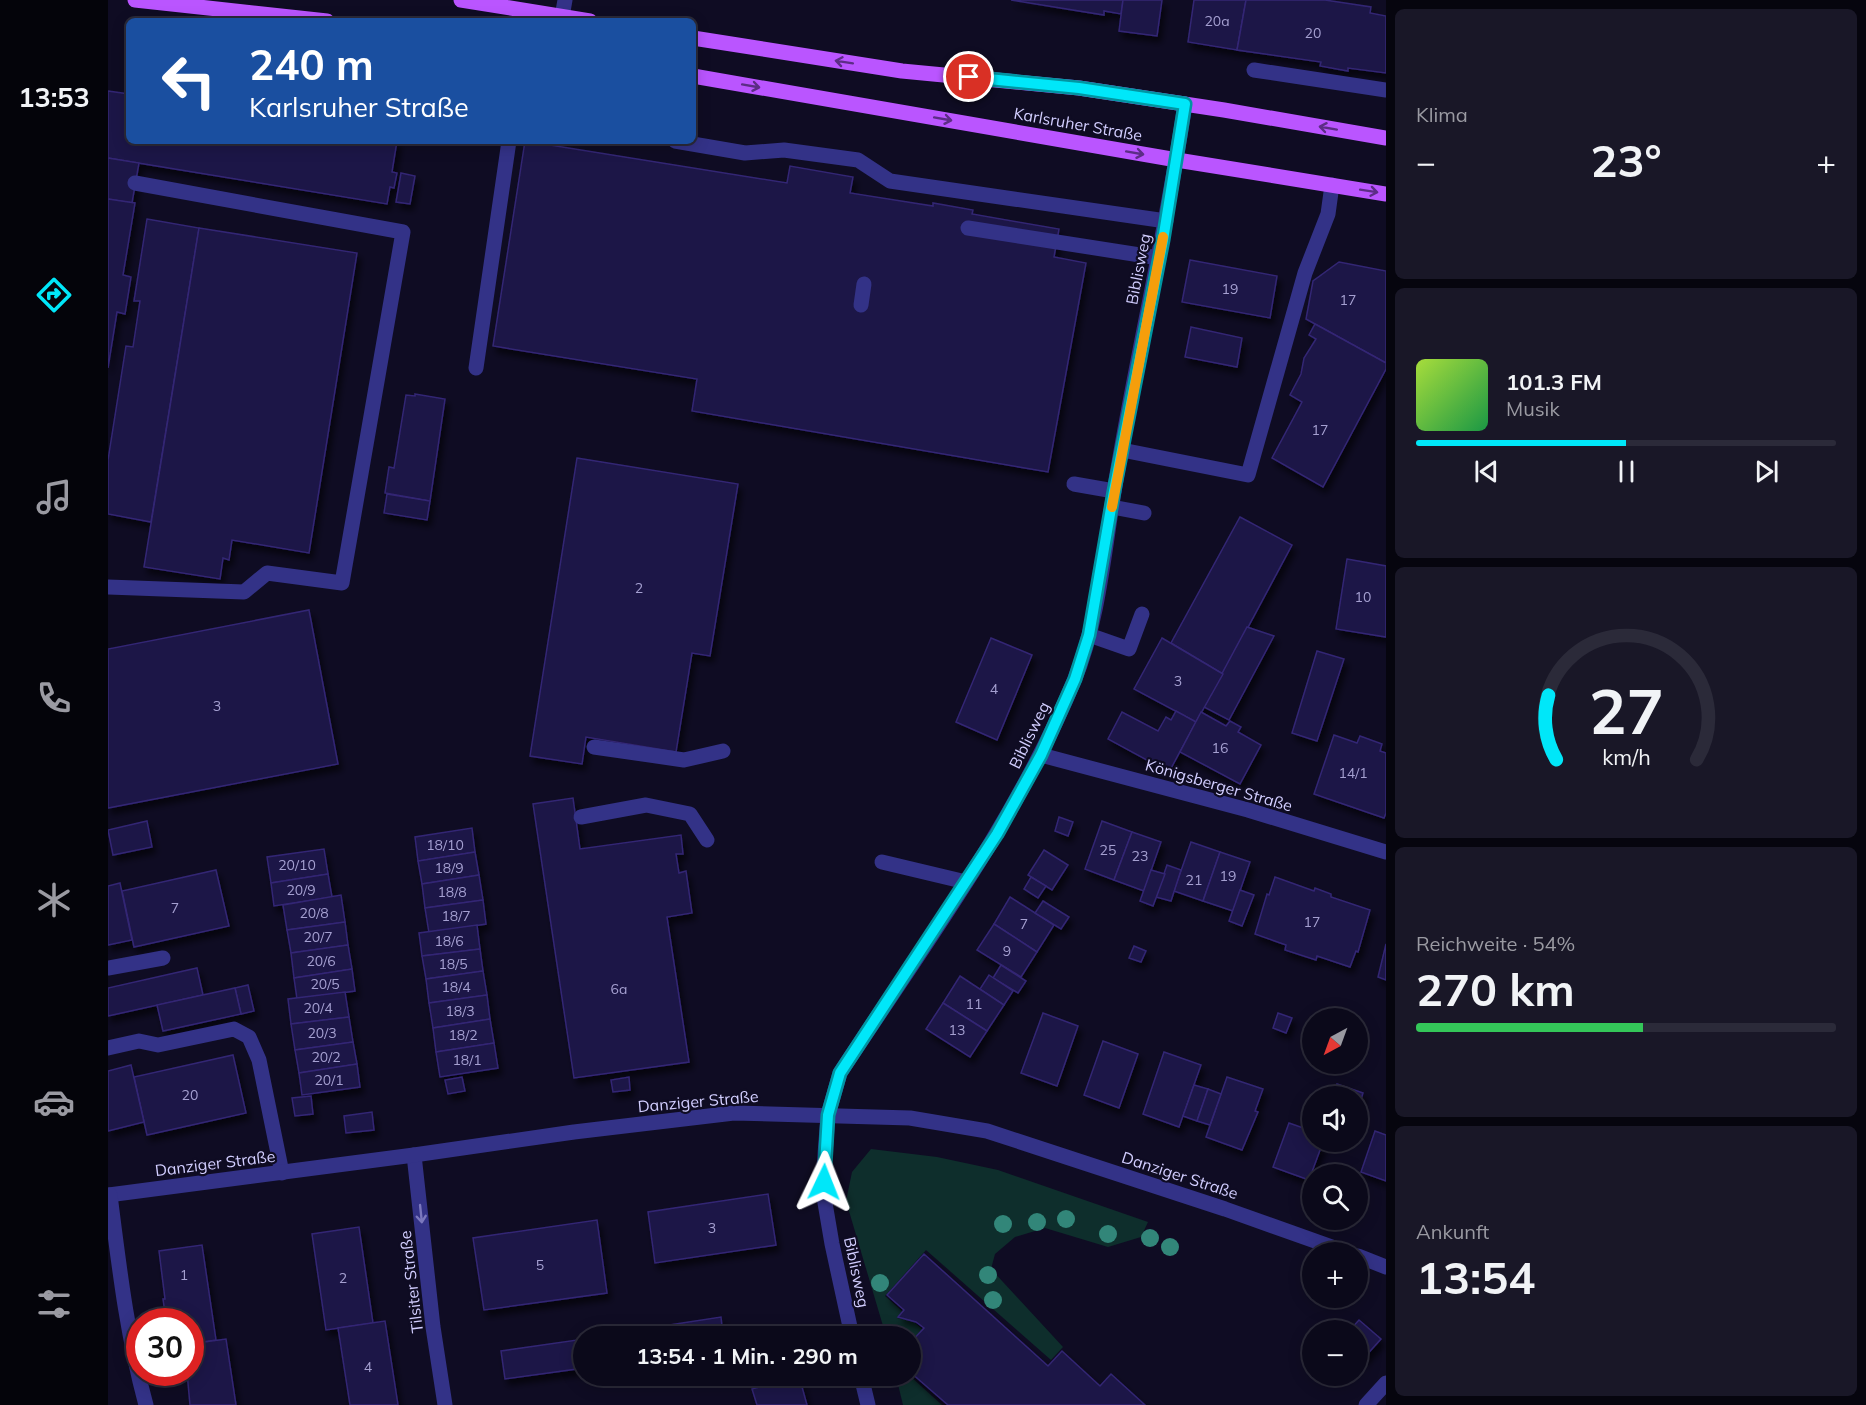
<!DOCTYPE html>
<html lang="de">
<head>
<meta charset="utf-8">
<style>
	body { margin:0; font-family:Mulish,sans-serif; background:#191727; color:#f1f3f6; height:100vh; display:flex; flex-direction:column; font-size:22px; white-space:nowrap }
	* { box-sizing:border-box; margin:0 }
	p { font-size:20px; color:#9a9aa2 }
	.icon { flex:none; width:33px; height:33px; fill:none; stroke:currentColor; stroke-width:2; stroke-linecap:round; stroke-linejoin:round }
	.map { position:relative; flex:1; overflow:hidden }
	.details { display:flex; flex-direction:column; gap:9px; padding:9px; background:#06050e; width:480px }
	.details>* { flex:none }
	.hud { position:absolute; left:18px; top:18px; width:570px; height:126px; border-radius:9px; box-shadow:0 3px 15px #0003,0 0 0 2px #2b2a39; background:#1a4fa0; color:#fff; overflow:hidden }
	.needle { width:39px; rotate:221deg }
	.controls { position:absolute; left:1194px; top:1008px; display:grid; gap:12px }
	.controls a { display:grid; place-items:center; width:66px; height:66px; border-radius:50%; background:#0b091a; box-shadow:0 3px 15px #0003,0 0 0 2px #2b2a39; font-size:30px }
	.speed { position:absolute; left:18px; top:1308px; display:flex; gap:12px; font-size:30px; font-weight:700; text-align:center }
	.speed>* { display:grid; place-content:center; width:78px; height:78px; border-radius:50%; background:#0b091a; box-shadow:0 3px 15px #0003,0 0 0 2px #2b2a39; line-height:1 }
	.speed .limit { border:9px solid #d22; background:#fff; color:#111 }
	.pin { position:absolute; display:grid; place-items:center; width:51px; height:51px; color:#fff; margin:-26px; border:3px solid #fff; border-radius:50%; box-shadow:0 2px 6px #0007 }
	.me { position:absolute; width:66px; margin:-33px; rotate:2deg; stroke-linejoin:round; filter:drop-shadow(0 0 4px #0008) }
	.turn { display:flex; align-items:center; gap:21px; height:126px; padding:0 24px; font-size:27px }
	.turn .icon { width:78px; height:78px; stroke-width:2.5 }
	.turn b { display:block; font-size:42px; line-height:51px }
	.big { font-size:45px; font-weight:700; line-height:1.1 }
	.details .card { flex:1; display:flex; flex-direction:column; justify-content:center; gap:9px; min-width:0; padding:0 21px; border-radius:9px; background:#191727 }
	.details .dial { align-items:center; gap:0 }
	.dial svg { height:156px; overflow:visible; fill:none; stroke:#2b2a39; stroke-width:7; stroke-linecap:round; text-anchor:middle }
	.dial text { fill:#f1f3f6; stroke:none }
	.song { display:flex; align-items:center; gap:18px }
	.cover { width:72px; height:72px; border-radius:9px; background:linear-gradient(135deg,hsl(80 70% 55%),hsl(140 70% 35%)) }
	.played { height:6px; border-radius:3px; background:linear-gradient(90deg,#00e7f9 50%,#2b2a39 50%) }
	.keys { display:flex; justify-content:space-around; direction:ltr }
	.heat { display:flex; justify-content:space-between; align-items:center; font-size:33px; direction:ltr }
	.charge { height:9px; border-radius:4px; background:linear-gradient(90deg,#34c759 54%,#2b2a39 0) }
	.trip { position:absolute; left:465px; top:1326px; width:348px; height:60px; border-radius:30px; background:#0b091a; box-shadow:0 3px 15px #0003,0 0 0 2px #2b2a39; font-weight:700; line-height:60px; text-align:center }
	main { display:flex; flex:1; min-height:0 }
	.dock { display:flex; flex-direction:column; width:108px; justify-content:space-around; align-items:center; background:#04040a; color:#9a9aa2 }
	.dock .icon { width:42px; height:42px }
	.dock .on { color:#00e7f9 }
	.dock b { font-size:27px; color:#f1f3f6 }
	.map>svg:first-child { display:block }
</style>
</head>
<body>
<main>
<nav class="dock">
<b>13:53</b>
<svg class="icon on" aria-label="directions" viewBox="0 0 24 24"><path d="M12 3l9 9-9 9-9-9zM9 14v-3h6M13 9l2 2-2 2"/></svg>
<svg class="icon" aria-label="music" viewBox="0 0 24 24"><path d="M9 18V5l10-2v13"/><circle cx="6" cy="18" r="3"/><circle cx="16" cy="16" r="3"/></svg>
<svg class="icon" aria-label="phone" viewBox="0 0 24 24"><path d="M5 4h4l2 5-3 2q2 4 5 5l2-3 5 2v4C11 20 4 13 5 4z"/></svg>
<svg class="icon" aria-label="climate" viewBox="0 0 24 24"><path d="M12 3v18M4 7l16 10M4 17L20 7"/></svg>
<svg class="icon" aria-label="car" viewBox="0 0 24 24"><path d="M5 17H2v-5l4-1 3-4h7l3 4 3 1v5h-3M9 17h6M6 11h13"/><circle cx="7" cy="17" r="2"/><circle cx="17" cy="17" r="2"/></svg>
<svg class="icon" aria-label="filters" viewBox="0 0 24 24"><path d="M4 7h16M4 17h16"/><circle cx="9" cy="7" r="2"/><circle cx="15" cy="17" r="2"/></svg>
</nav>
<div class="map">
<svg width="1278" height="1405" viewBox="0 0 1278 1405">
	<defs>
		<filter id="shadow"><feDropShadow dx="3.5" dy="6" stdDeviation="3" flood-color="#0009"/></filter>
	</defs>
	<rect width="100%" height="100%" fill="#0f0c23"/>
	<g fill="#0e2e2c">
		<polygon points="763,1149 829,1157 890,1170 1040,1222 1033,1237 1000,1247 937,1228 907,1237 887,1254 883,1269 955,1347 943,1360 818,1250 777,1296 794,1311 789,1318 806,1322 814,1329 803,1341 802,1336 778,1336 738,1201 744,1172"/>
		<polygon points="788,1376 802,1376 834,1405 795,1405"/>
	</g>
	<g fill="#1e1646" stroke="#332674" stroke-width="1.5" filter="url(#shadow)">
		<polygon points="903,0 1015,0 1013,14 996,11 996,15"/>
		<polygon points="1015,0 1054,0 1049,36 1011,31"/>
		<polygon points="1086,0 1138,0 1129,50 1080,42"/>
		<polygon points="1138,0 1217,0 1263,7 1262,13 1278,16 1278,73 1240,68 1240,71 1212,66 1213,62 1129,50"/>
		<polygon points="0,91 21,94 21,141 289,141 284,172 289,173 286,188 282,187 279,204 0,158"/>
		<polygon points="417,141 679,183 682,166 745,177 742,193 825,206 825,203 865,210 864,214 951,229 946,257 978,263 940,472 584,411 589,379 385,346"/>
		<polygon points="0,158 31,163 24,203 0,199"/>
		<polygon points="293,173 307,176 302,204 288,202"/>
		<polygon points="0,199 27,203 15,275 23,277 17,314 9,312 0,368"/>
		<polygon points="39,219 91,228 43,522 0,514 0,460 18,346 25,347 32,301 26,301"/>
		<polygon points="91,228 249,253 201,553 124,540 121,560 115,558 112,579 36,567"/>
		<polygon points="1082,260 1169,276 1162,318 1074,302"/>
		<polygon points="1231,262 1278,271 1278,363 1198,319 1205,281"/>
		<polygon points="1207,324 1278,363 1278,369 1215,487 1164,458 1194,402 1182,395 1193,374 1196,358 1208,339 1201,335"/>
		<polygon points="1083,327 1134,338 1129,367 1077,357"/>
		<polygon points="307,394 337,399 322,501 277,493 281,467 286,468 298,395 307,396"/>
		<polygon points="469,458 630,484 602,656 584,653 568,752 478,737 474,764 422,756"/>
		<polygon points="279,494 322,501 319,520 276,513"/>
		<polygon points="1132,517 1184,545 1115,674 1063,643"/>
		<polygon points="1239,559 1278,566 1278,637 1228,629"/>
		<polygon points="201,610 230,764 0,808 0,649"/>
		<polygon points="1139,627 1166,636 1121,720 1096,707"/>
		<polygon points="883,638 924,655 889,740 848,722"/>
		<polygon points="1054,638 1115,674 1088,722 1026,689"/>
		<polygon points="1209,651 1236,659 1209,741 1184,733"/>
		<polygon points="1068,711 1088,722 1061,772 1000,739 1014,712 1050,731 1058,717 1063,720"/>
		<polygon points="1093,712 1118,726 1122,721 1133,727 1130,732 1153,745 1132,784 1072,752"/>
		<polygon points="1226,735 1249,743 1252,736 1274,744 1272,751 1278,753 1278,813 1276,818 1206,794"/>
		<polygon points="465,798 472,849 573,835 575,854 568,854 571,873 578,871 584,913 559,917 581,1062 466,1078 425,804"/>
		<polygon points="951,817 965,822 960,836 947,831"/>
		<polygon points="39,821 44,847 5,855 0,830"/>
		<polygon points="994,821 1024,832 1006,880 977,869"/>
		<polygon points="364,828 367,852 310,861 307,837"/>
		<polygon points="1024,832 1053,842 1036,891 1006,880"/>
		<polygon points="1083,842 1112,852 1095,901 1066,891"/>
		<polygon points="216,849 220,874 163,883 159,857"/>
		<polygon points="936,850 960,865 944,890 920,875"/>
		<polygon points="367,852 371,875 314,884 310,861"/>
		<polygon points="1112,852 1142,862 1125,911 1095,901"/>
		<polygon points="1059,865 1073,870 1063,901 1048,897"/>
		<polygon points="108,870 121,926 26,947 14,891"/>
		<polygon points="1043,870 1057,874 1045,906 1032,901"/>
		<polygon points="220,874 224,897 166,906 163,883"/>
		<polygon points="371,875 375,900 317,908 314,884"/>
		<polygon points="923,877 938,886 930,898 916,889"/>
		<polygon points="1167,877 1206,891 1207,888 1223,894 1223,897 1262,910 1250,952 1248,951 1242,967 1209,956 1208,960 1177,950 1178,945 1147,934 1159,894 1161,895"/>
		<polygon points="12,883 24,940 0,945 0,886"/>
		<polygon points="1132,890 1146,895 1134,926 1121,921"/>
		<polygon points="233,895 237,922 179,930 175,905"/>
		<polygon points="902,897 946,925 929,952 886,924"/>
		<polygon points="375,900 378,924 321,933 317,908"/>
		<polygon points="935,901 961,917 953,929 927,913"/>
		<polygon points="237,922 240,945 183,953 179,930"/>
		<polygon points="886,924 929,952 913,977 869,950"/>
		<polygon points="369,925 372,949 314,956 311,933"/>
		<polygon points="1278,944 1278,980 1270,977"/>
		<polygon points="240,945 244,969 186,978 183,953"/>
		<polygon points="1026,946 1038,951 1033,962 1021,958"/>
		<polygon points="372,949 375,971 318,979 314,956"/>
		<polygon points="893,965 918,981 910,993 885,978"/>
		<polygon points="89,968 95,995 0,1016 0,988"/>
		<polygon points="244,969 247,991 189,999 186,978"/>
		<polygon points="375,971 379,995 321,1003 318,979"/>
		<polygon points="881,975 905,991 896,1005 872,989"/>
		<polygon points="852,976 896,1005 879,1031 835,1003"/>
		<polygon points="140,985 146,1011 133,1014 127,988"/>
		<polygon points="127,988 133,1014 55,1031 49,1005"/>
		<polygon points="237,992 241,1017 183,1024 180,999"/>
		<polygon points="379,995 382,1019 325,1028 321,1003"/>
		<polygon points="835,1003 879,1031 862,1057 818,1029"/>
		<polygon points="935,1013 970,1026 949,1086 913,1073"/>
		<polygon points="1170,1013 1184,1018 1178,1033 1165,1028"/>
		<polygon points="241,1017 245,1042 187,1050 183,1024"/>
		<polygon points="382,1019 386,1043 328,1052 325,1028"/>
		<polygon points="995,1041 1030,1054 1011,1108 976,1095"/>
		<polygon points="245,1042 249,1064 191,1073 187,1050"/>
		<polygon points="386,1043 390,1068 332,1077 328,1052"/>
		<polygon points="1056,1052 1093,1065 1071,1127 1035,1114"/>
		<polygon points="125,1055 138,1113 39,1135 26,1077"/>
		<polygon points="249,1064 252,1087 194,1095 191,1073"/>
		<polygon points="23,1065 36,1122 0,1131 0,1071"/>
		<polygon points="354,1077 357,1091 340,1094 337,1080"/>
		<polygon points="521,1077 522,1090 505,1092 503,1080"/>
		<polygon points="1119,1077 1155,1089 1147,1111 1150,1112 1134,1150 1098,1137"/>
		<polygon points="1229,1084 1255,1093 1250,1109 1250,1096 1224,1096"/>
		<polygon points="1086,1085 1100,1089 1089,1121 1075,1116"/>
		<polygon points="1100,1089 1113,1094 1102,1125 1089,1121"/>
		<polygon points="203,1096 205,1114 187,1116 184,1098"/>
		<polygon points="264,1112 266,1130 238,1133 236,1116"/>
		<polygon points="1181,1123 1204,1131 1204,1142 1215,1142 1201,1180 1165,1167"/>
		<polygon points="1267,1131 1278,1135 1278,1181 1253,1172"/>
		<polygon points="660,1194 668,1245 547,1263 540,1212"/>
		<polygon points="489,1220 499,1293 376,1310 365,1238"/>
		<polygon points="251,1227 265,1323 218,1330 204,1234"/>
		<polygon points="94,1245 108,1340 82,1344 82,1322 60,1322 59,1312 57,1313 55,1299 57,1299 51,1251"/>
		<polygon points="816,1254 940,1366 954,1351 992,1386 1003,1374 1037,1405 840,1405 802,1372 802,1343 816,1328 808,1322 790,1317 796,1310 779,1295"/>
		<polygon points="613,1317 615,1336 530,1336 529,1330"/>
		<polygon points="1251,1320 1273,1339 1254,1360 1250,1355 1250,1330 1242,1330"/>
		<polygon points="277,1321 290,1405 242,1405 230,1328"/>
		<polygon points="118,1339 128,1405 82,1405 79,1372 82,1372 82,1344"/>
		<polygon points="476,1339 476,1368 397,1379 393,1351"/>
		<polygon points="691,1376 699,1405 649,1405 644,1389"/>
	</g>
	<g fill="none" stroke-linecap="round" stroke-linejoin="round">
		<g stroke="#333287" stroke-width="15">
			<polyline points="454,17 457,0"/>
			<polyline points="1146,70 1278,90"/>
			<polyline points="567,141 637,153 676,150 750,160 782,181 1058,221"/>
			<polyline points="860,228 1051,258"/>
			<polyline points="753,305 756,284"/>
			<polyline points="368,368 401,141"/>
			<polyline points="1014,450 1140,475 1197,273 1220,214 1224,185"/>
			<polyline points="966,484 1006,491"/>
			<polyline points="1004,507 1036,513"/>
			<polyline points="0,587 136,592 159,573 234,583 295,232 27,183"/>
			<polyline points="981,635 1021,649 1034,614"/>
			<polyline points="486,747 576,760 615,751"/>
			<polyline points="473,817 538,805 582,814 599,840"/>
			<polyline points="774,862 858,882"/>
			<polyline points="0,968 55,958"/>
			<polyline points="0,1048 31,1041 50,1045 126,1029 141,1037 151,1060 174,1173"/>
			<polyline points="1258,1405 1278,1383"/>
		</g>
		<g stroke="#333287" stroke-width="15">
			<polyline points="933,755 1140,810 1278,852"/>
			<polyline points="306,1155 325,1327 337,1405"/>
			<polyline points="0,1195 306,1155 466,1132 626,1113 802,1118 879,1131 1117,1209 1238,1252"/>
			<path d="M2,1195C11,1266 19,1336 38,1405"/>
			<polyline points="1250,1256 1278,1267"/>
			<path d="M744,1336L724,1244L716,1197V1167L720,1115L732,1073C815,946 908,822 966,681C990,623 996,553 1006,492C1027,362 1058,234 1077,104"/>
			<polyline points="753,1376 760,1405"/>
		</g>
		<g stroke="#ba55ff" stroke-width="15">
			<polyline points="27,0 219,21"/>
			<polyline points="353,0 482,21"/>
			<polyline points="585,38 794,71 971,88 1116,110 1278,138"/>
			<polyline points="585,76 1069,160 1278,194"/>
		</g>
	</g>
	<g fill="#328679">
		<circle cx="958" cy="1219" r="9"/>
		<circle cx="929" cy="1222" r="9"/>
		<circle cx="895" cy="1224" r="9"/>
		<circle cx="1000" cy="1234" r="9"/>
		<circle cx="1042" cy="1238" r="9"/>
		<circle cx="1062" cy="1247" r="9"/>
		<circle cx="880" cy="1275" r="9"/>
		<circle cx="772" cy="1283" r="9"/>
		<circle cx="885" cy="1300" r="9"/>
	</g>
	<defs><path id="oneway-shaft" d="M-6 0H5M1.5-3L5.5 0L1.5 3" fill="none" stroke-width="1.6" stroke-linecap="round" stroke-linejoin="round" transform="scale(1.5)"/></defs>
	<g stroke="#5c2d86">
		<use href="#oneway-shaft" transform="translate(736 62) rotate(-171)"/>
		<use href="#oneway-shaft" transform="translate(643 86) rotate(10)"/>
		<use href="#oneway-shaft" transform="translate(835 119) rotate(10)"/>
		<use href="#oneway-shaft" transform="translate(1220 128) rotate(-170)"/>
		<use href="#oneway-shaft" transform="translate(1027 153) rotate(10)"/>
		<use href="#oneway-shaft" transform="translate(1261 191) rotate(9)"/>
	</g>
	<use stroke="#7b78bd" href="#oneway-shaft" transform="translate(313 1214) rotate(84)"/>
	<g fill="none" stroke-linecap="round" stroke-linejoin="round">
		<defs>
			<polyline id="route" points="716,1182 720,1115 732,1073 889,834 933,755 967,679 981,635 1006,491 1055,240 1077,104 971,88 861,77"/>
		</defs>
		<use href="#route" stroke="#0096a2" stroke-width="15"/>
		<use href="#route" stroke="#00e7f9" stroke-width="10"/>
		<polyline stroke="#f59e0b" stroke-width="10" points="1004,507 1055,237"/>
	</g>
	<g text-anchor="middle" stroke-width="4.5" stroke-linejoin="round" paint-order="stroke">
		<g font-size="14" fill="#a5a0d1">
			<text x="1109" y="26">20a</text>
			<text x="1205" y="38">20</text>
			<text x="1122" y="294">19</text>
			<text x="1240" y="305">17</text>
			<text x="1212" y="435">17</text>
			<text x="531" y="593">2</text>
			<text x="1255" y="602">10</text>
			<text x="1070" y="686">3</text>
			<text x="886" y="694">4</text>
			<text x="109" y="711">3</text>
			<text x="1112" y="753">16</text>
			<text x="1245" y="778">14/1</text>
			<text x="337" y="850">18/10</text>
			<text x="1000" y="855">25</text>
			<text x="1032" y="861">23</text>
			<text x="189" y="870">20/10</text>
			<text x="341" y="873">18/9</text>
			<text x="1120" y="881">19</text>
			<text x="1086" y="885">21</text>
			<text x="193" y="895">20/9</text>
			<text x="344" y="897">18/8</text>
			<text x="67" y="913">7</text>
			<text x="206" y="918">20/8</text>
			<text x="348" y="921">18/7</text>
			<text x="1204" y="927">17</text>
			<text x="916" y="929">7</text>
			<text x="210" y="942">20/7</text>
			<text x="341" y="946">18/6</text>
			<text x="899" y="956">9</text>
			<text x="213" y="966">20/6</text>
			<text x="345" y="969">18/5</text>
			<text x="217" y="989">20/5</text>
			<text x="348" y="992">18/4</text>
			<text x="511" y="994">6a</text>
			<text x="866" y="1009">11</text>
			<text x="210" y="1013">20/4</text>
			<text x="352" y="1016">18/3</text>
			<text x="849" y="1035">13</text>
			<text x="214" y="1038">20/3</text>
			<text x="355" y="1040">18/2</text>
			<text x="218" y="1062">20/2</text>
			<text x="359" y="1065">18/1</text>
			<text x="221" y="1085">20/1</text>
			<text x="82" y="1100">20</text>
			<text x="604" y="1233">3</text>
			<text x="432" y="1270">5</text>
			<text x="76" y="1280">1</text>
			<text x="235" y="1283">2</text>
			<text x="260" y="1372">4</text>
		</g>
		<g font-size="16" fill="#d2ceff" stroke="#0f0c23">
			<text transform="translate(970 124) rotate(10)" y="6">Karlsruher Straße</text>
			<text transform="translate(1030 269) rotate(-79)" y="6">Biblisweg</text>
			<text transform="translate(921 735) rotate(-64)" y="6">Biblisweg</text>
			<text transform="translate(1111 785) rotate(16)" y="6">Königsberger Straße</text>
			<text transform="translate(590 1101) rotate(-5)" y="6">Danziger Straße</text>
			<text transform="translate(107 1163) rotate(-7)" y="6">Danziger Straße</text>
			<text transform="translate(1072 1175) rotate(18)" y="6">Danziger Straße</text>
			<text transform="translate(749 1272) rotate(78)" y="6">Biblisweg</text>
			<text transform="translate(303 1282) rotate(-97)" y="6">Tilsiter Straße</text>
		</g>
	</g>
</svg>
<div class="controls">
<a><svg class="needle" viewBox="-14 -14 28 28"><path d="M0-13l5 13h-10z" fill="#e53935"/><path d="M0 13l5-13h-10z" fill="#9a9aa2"/></svg></a>
<a><svg class="icon" aria-label="sound" viewBox="0 0 24 24"><path d="M4 9h4l5-4v14l-5-4H4zM17 9q2 3 0 6"/></svg></a>
<a><svg class="icon" aria-label="search" viewBox="0 0 24 24"><circle cx="10" cy="10" r="6"/><path d="M15 15l6 6"/></svg></a>
<a>+</a>
<a>−</a>
</div>
<div class="speed"><div class="limit">30</div></div>
<div class="pin" style="left:861px;top:77px;background:#d93025"><svg class="icon" aria-label="arrive" viewBox="0 0 24 24"><path d="M6 21V4h12l-3 4 3 4H6"/></svg></div>
<svg class="me" style="left:716px;top:1182px" viewBox="-20 -20 40 40"><path d="M0-17L14 15 0 8-14 15z" fill="#00e7f9" stroke="#fff" stroke-width="4"/></svg>
<div class="trip">13:54 · 1 Min. · 290 m</div>
<div class="hud">
<div class="turn"><svg class="icon" aria-label="left" viewBox="0 0 24 24"><path d="M17 20v-9H6M10 6l-5 5 5 5"/></svg><div><b>240 m</b>Karlsruher Straße</div></div>
</div>
</div>
<section class="details">
<div class="card"><p>Klima</p>
<div class="heat"><a>−</a><b class="big">23°</b><a>+</a></div>
</div>
<div class="card">
<div class="song"><i class="cover"></i><div><b>101.3 FM</b><p>Musik</p></div></div>
<div class="played"></div>
<div class="keys"><svg class="icon" aria-label="previous" viewBox="0 0 24 24"><path d="M18 5L8 12l10 7zM5 5v14"/></svg><svg class="icon" aria-label="pause" viewBox="0 0 24 24"><path d="M8 5v14M16 5v14"/></svg><svg class="icon" aria-label="next" viewBox="0 0 24 24"><path d="M6 5l10 7-10 7zM19 5v14"/></svg></div>
</div>
<div class="card dial"><svg viewBox="0 0 100 80">
<path d="M14 69A42 42 0 1 1 86 69"/>
<path d="M14 69A42 42 0 0 1 10 36" stroke="#00e7f9"/>
<text x="50" y="56" font-size="32" font-weight="700">27</text>
<text x="50" y="72" font-size="11">km/h</text>
</svg></div>
<div class="card"><p>Reichweite · 54%</p><b class="big">270 km</b><div class="charge"></div></div>
<div class="card"><p>Ankunft</p><b class="big">13:54</b></div>
</section>
</main>
</body>
</html>
